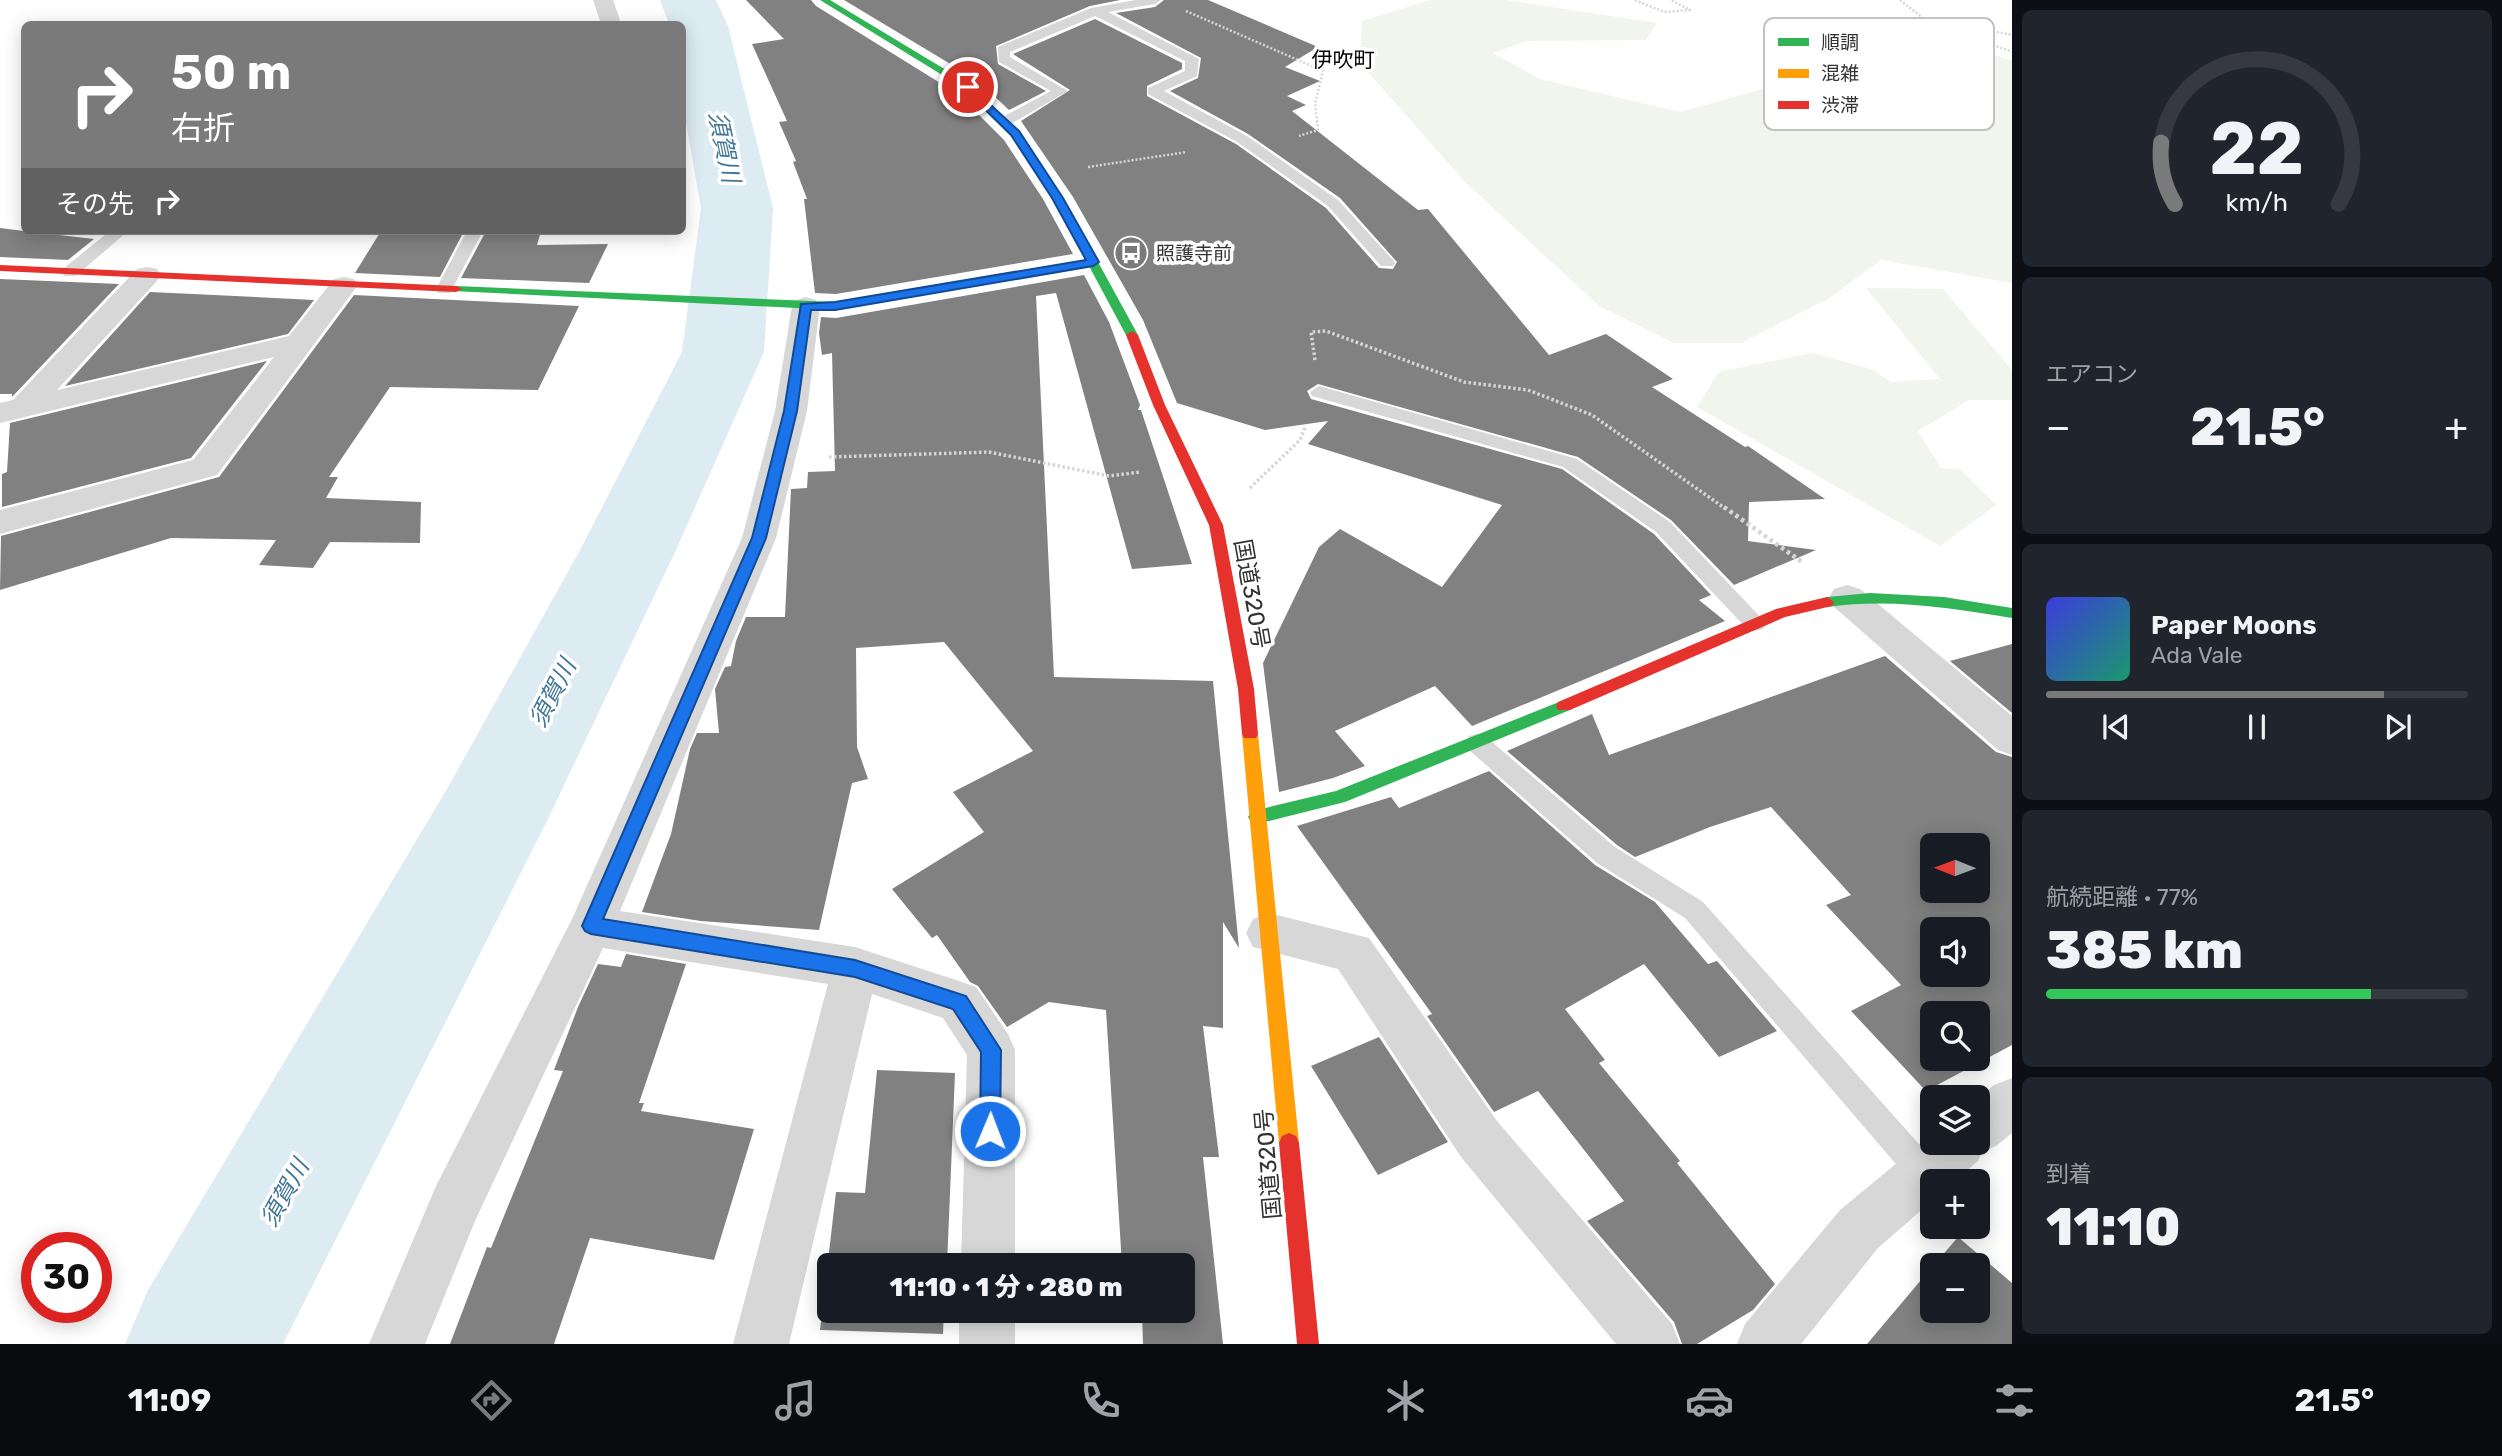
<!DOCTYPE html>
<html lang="ja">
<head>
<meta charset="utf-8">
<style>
	body { margin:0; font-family:Rubik,"Noto Sans JP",sans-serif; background:#20242c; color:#f1f3f6; height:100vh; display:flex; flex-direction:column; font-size:26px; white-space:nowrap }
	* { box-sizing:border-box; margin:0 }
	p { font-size:23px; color:#9ea1a6 }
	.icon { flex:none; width:38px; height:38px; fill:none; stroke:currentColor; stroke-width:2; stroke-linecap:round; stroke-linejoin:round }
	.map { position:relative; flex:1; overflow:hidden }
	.sheet { display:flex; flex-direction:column; gap:10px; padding:10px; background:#0d0f14; width:490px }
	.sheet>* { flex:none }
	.banner { position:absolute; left:21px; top:21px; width:665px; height:214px; border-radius:10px; box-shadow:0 4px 18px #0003; background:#7a7a7a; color:#fff; overflow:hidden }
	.needle { width:46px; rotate:271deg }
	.buttons { position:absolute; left:1920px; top:833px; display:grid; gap:14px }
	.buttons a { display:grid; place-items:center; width:70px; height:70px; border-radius:10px; background:#171b24; box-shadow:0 4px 18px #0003; font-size:35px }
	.speed { position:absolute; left:21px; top:1232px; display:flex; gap:14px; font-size:35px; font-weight:700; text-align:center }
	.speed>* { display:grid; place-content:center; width:91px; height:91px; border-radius:50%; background:#171b24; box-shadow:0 4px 18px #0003; line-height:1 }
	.speed .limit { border:10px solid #d22; background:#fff; color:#111 }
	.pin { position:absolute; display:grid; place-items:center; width:60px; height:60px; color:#fff; margin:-30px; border:4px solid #fff; border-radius:50%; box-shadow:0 2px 7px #0007 }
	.me { position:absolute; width:77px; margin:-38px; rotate:1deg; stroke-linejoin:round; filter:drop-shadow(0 0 5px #0008) }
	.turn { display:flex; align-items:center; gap:24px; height:147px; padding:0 35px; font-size:32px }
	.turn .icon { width:91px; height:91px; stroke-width:2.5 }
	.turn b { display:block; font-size:49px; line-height:60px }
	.then { display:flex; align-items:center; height:66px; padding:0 35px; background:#0003; gap:14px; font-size:26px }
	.big { font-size:52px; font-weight:800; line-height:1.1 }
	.sheet .widget { flex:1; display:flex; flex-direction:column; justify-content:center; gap:10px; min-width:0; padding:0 24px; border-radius:10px; background:#20242c }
	.sheet .dial { align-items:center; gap:0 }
	.dial svg { height:182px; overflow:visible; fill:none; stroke:#363941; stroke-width:7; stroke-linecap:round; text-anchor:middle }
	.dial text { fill:#f1f3f6; stroke:none }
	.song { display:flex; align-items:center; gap:21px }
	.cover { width:84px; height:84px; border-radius:10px; background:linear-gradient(135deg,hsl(240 70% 55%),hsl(160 70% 35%)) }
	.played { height:7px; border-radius:4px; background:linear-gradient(90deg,#7a7a7a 80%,#363941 80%) }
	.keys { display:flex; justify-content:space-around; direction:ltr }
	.heat { display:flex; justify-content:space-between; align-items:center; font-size:38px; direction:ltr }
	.charge { height:10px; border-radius:5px; background:linear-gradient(90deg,#34c759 77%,#363941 0) }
	.trip { position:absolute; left:817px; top:1253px; width:378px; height:70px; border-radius:10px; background:#171b24; box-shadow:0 4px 18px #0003; font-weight:800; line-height:70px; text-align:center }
	.tabs { display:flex; height:112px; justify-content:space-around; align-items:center; background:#090b0e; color:#9ea1a6 }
	.tabs .icon { width:49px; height:49px }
	.tabs .on { color:#7a7a7a }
	.tabs b { font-size:32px; color:#f1f3f6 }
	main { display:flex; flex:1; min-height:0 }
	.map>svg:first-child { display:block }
</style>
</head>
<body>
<main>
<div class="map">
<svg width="2012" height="1344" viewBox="0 0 2012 1344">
	<rect width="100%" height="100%" fill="#fff"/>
	<g fill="#f1f5ed">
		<polygon points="1430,0 1506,0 1657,23 1646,40 1527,41 1493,53 1540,79 1680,112 1813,75 1805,18 1874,22 2012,60 2012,283 1881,260 1828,299 1741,343 1674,343 1599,306 1464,181 1360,63 1362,21"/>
		<polygon points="1866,288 1943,289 2012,370 2012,400 1969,400 1918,431 1941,468 1960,469 1996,505 1940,546 1697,407 1719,372 1812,353 1871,369 1891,382 1940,379"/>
	</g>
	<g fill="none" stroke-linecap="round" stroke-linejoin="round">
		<polygon fill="#ddebf3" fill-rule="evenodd" points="660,0 716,0 728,26 773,208 764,352 676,550 546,823 283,1344 125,1344 148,1290 447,789 580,550 682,352 701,208 682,100 682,24 669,24"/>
	</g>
	<g fill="#818181" fill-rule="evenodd">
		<polygon points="746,0 811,0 816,6 958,94 1004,140 1043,199 1073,254 836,294 815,293 804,199 807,199 793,162 796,161 779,122 787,121 752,44 784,39"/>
		<polygon points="844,0 1120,0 1090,6 996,46 998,64 1046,91 1009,110 977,80"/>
		<polygon points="1164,0 1208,0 1318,47 1285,67 1320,81 1287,96 1306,105 1292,111 1418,210 1428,209 1549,355 1606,334 1673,379 1652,387 1745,447 1748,446 1825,499 1749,502 1748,541 1816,550 1734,585 1671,520 1578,457 1318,384 1307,391 1311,399 1562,469 1654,534 1711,595 1699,600 1725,621 1472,726 1435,686 1335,731 1365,766 1333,778 1279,792 1263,663 1319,547 1340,529 1442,587 1502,505 1308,444 1328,421 1265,430 1177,403 1143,320 1073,197 1021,121 1070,90 1013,54 1095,19 1182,63 1182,69 1147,86 1147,96 1236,144 1326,208 1379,268 1393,269 1397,262 1340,198 1248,134 1170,91 1198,78 1201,58 1116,13 1155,7"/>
		<polygon points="0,228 24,231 94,239 68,260 0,257"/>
		<polygon points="381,231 464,231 440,277 355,273"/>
		<polygon points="486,231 541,231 537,245 608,244 589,283 461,278"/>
		<polygon points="1084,275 1109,322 1140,405 1138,410 1141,410 1192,564 1132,569 1056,293 1036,296 1054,677 1213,681 1239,948 1223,922 1223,1028 1203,1026 1219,1157 1203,1157 1223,1344 1143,1344 1142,1311 1183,1311 1183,1265 1122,1265 1106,1010 1049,1002 1007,1027 978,986 970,982 937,935 932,938 892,889 984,832 953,792 1033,751 944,642 856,648 857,747 868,779 852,783 819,930 701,921 642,912 671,834 690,749 697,733 719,733 715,689 725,667 731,666 736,641 746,617 785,617 791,489 807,488 808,472 835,471 832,353 822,355 819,333 821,317 836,318"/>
		<polygon points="0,279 119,284 12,397 12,394 0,394"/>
		<polygon points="150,292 193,294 314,300 288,334 65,386"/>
		<polygon points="354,295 579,306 538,390 390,387 329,477 338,477 326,498 421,502 420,543 330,542 313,568 259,565 276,540 171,538 0,590 1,536 219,477"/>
		<polygon points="267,361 191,458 2,507 2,474 7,472 10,423"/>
		<polygon points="2012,644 2012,713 1950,661"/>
		<path d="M1885,656L1996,752L2012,757V1045L1926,1091L1851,1011L1901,985L1826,905L1851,895L1771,807L1710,827L1635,857L1617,845L1507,751L1592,714L1609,755ZM1932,845H1978V891H1932ZM1932,929H1978V975H1932ZM1932,1013H1978V1059H1932Z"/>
		<polygon points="1489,771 1595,865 1655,902 1708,964 1717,961 1777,1031 1719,1057 1644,964 1565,1009 1605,1060 1599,1063 1680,1161 1677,1163 1775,1284 1753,1310 1697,1344 1682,1344 1674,1322 1587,1221 1624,1201 1538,1091 1494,1112 1427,1016 1432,1014 1297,826 1391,797 1399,808"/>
		<polygon points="626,954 686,964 639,1103 644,1103 641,1111 754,1129 714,1260 590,1238 554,1344 450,1344 487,1247 491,1248 563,1071 554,1070 578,1007 598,964 621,967"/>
		<polygon points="1379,1037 1448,1142 1378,1175 1311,1066"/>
		<polygon points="877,1070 955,1073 947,1265 830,1265 830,1311 944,1311 943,1334 820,1330 836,1192 865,1193"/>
		<polygon points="1958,1237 2012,1283 2012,1344 1867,1344 1932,1267 1932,1311 1978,1311 1978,1265 1934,1265"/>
	</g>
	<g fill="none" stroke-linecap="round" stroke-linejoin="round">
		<g stroke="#d6d6d6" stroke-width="2.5" stroke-dasharray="2 2" stroke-linecap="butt">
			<polyline points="1635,0 1664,12 1690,10 1671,0"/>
			<polyline points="1900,0 1923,18 2012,52"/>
			<polyline points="1186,11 1323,71 1315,104 1318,130 1299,136"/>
			<polyline points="1934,20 2012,35"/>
			<polyline points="1088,167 1187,152"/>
		</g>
		<g stroke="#d6d6d6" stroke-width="3.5" stroke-dasharray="2.5 2.5" stroke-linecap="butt">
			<polyline points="1315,360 1311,332 1326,331 1464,382 1528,390 1592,415 1726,509"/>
			<polyline points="829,457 989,452 1109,476 1140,472"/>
			<polyline points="1250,488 1300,440 1306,425"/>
		</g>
		<polyline stroke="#d6d6d6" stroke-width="4.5" stroke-dasharray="3.5 3.5" stroke-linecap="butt" points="1724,507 1802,562"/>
		<g fill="#d7d7d7" fill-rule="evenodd">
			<polygon points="1135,0 1161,0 1155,4 1108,12 1199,59 1197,76 1164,91 1247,136 1338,200 1393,260 1395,263 1393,266 1381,266 1328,206 1237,142 1148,94 1148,88 1185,71 1185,61 1095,16 1010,52 1010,57 1068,91 1009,125 999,125 999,119 1051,91 999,62 998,47 1091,8"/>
			<polygon points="110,231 128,231 76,276 64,276 62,272 64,268"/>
			<polygon points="467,231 483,231 450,293 438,293 436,289"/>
			<polygon points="1319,386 1577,459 1670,522 1766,623 1763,629 1755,631 1747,629 1656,532 1563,467 1312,396 1310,392"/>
			<polygon points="1477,734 1485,736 1615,847 1703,902 1935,1162 1939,1173 1936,1181 1924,1188 1913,1184 1685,918 1597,863 1469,750 1465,743 1469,736"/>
		</g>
		<g fill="#d7d7d7" fill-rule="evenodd">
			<polygon points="593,0 613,0 620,20 617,24 601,24"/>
			<polygon points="147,267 157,269 161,275 157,281 57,390 289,336 334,279 344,277 354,279 358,285 217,475 0,534 0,510 193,460 274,357 0,423 0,403 13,400 137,269"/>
			<polygon points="806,297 816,300 820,306 807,411 776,538 620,911 855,947 959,981 976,987 1008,1034 1015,1050 1015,1265 961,1265 967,1055 943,1018 872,994 789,1344 733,1344 828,984 603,948 475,1221 425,1344 369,1344 436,1186 572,919 742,538 775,411 792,306 796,300"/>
			<polygon points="1847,585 1860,589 2012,716 2012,755 1998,750 1834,607 1829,598 1834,589"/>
			<polygon points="1269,913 1369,938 1497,1121 1672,1324 1680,1344 1616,1344 1461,1157 1338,969 1253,947 1246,933 1253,919"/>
			<polygon points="2012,1078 2012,1133 1996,1146 1982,1152 1978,1161 1954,1181 1932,1181 1932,1201 1878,1248 1801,1344 1737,1344 1745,1324 1840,1210 1932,1134 1932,1143 1978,1143 1978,1098 1994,1085"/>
			<rect x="959" y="1311" width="56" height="33"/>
		</g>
		<g fill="#30b455" fill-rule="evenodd">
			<polygon points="820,0 830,0 971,85 1019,131 1063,198 1138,335 1136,338 1132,339 1126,335 1089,266 836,310 452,291 452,287 456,286 836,302 1086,260 1053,198 1011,135 965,89"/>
			<path d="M1870,593L1944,597L2012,608V618C1951,608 1889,598 1827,607L1820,602L1827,597Z"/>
			<polygon points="1564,700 1570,702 1572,706 1570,710 1345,802 1257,824 1251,822 1248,817 1251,812 1257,810 1336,791"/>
		</g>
		<polygon fill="#ff9f0a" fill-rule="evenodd" points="1250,728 1256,730 1258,734 1299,1143 1296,1150 1289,1153 1282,1150 1279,1143 1242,734 1244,730"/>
		<g fill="#e5322d" fill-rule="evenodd">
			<polygon points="0,265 456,286 462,289 456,292 0,271"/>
			<polygon points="1132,331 1138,335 1165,405 1223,525 1254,689 1258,734 1256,738 1244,738 1242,734 1238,689 1209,525 1153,405 1126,335"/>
			<polygon points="1827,597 1834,602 1832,606 1785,617 1570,710 1558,710 1556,706 1558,702 1776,609"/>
			<polygon points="1289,1133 1296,1136 1299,1143 1319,1344 1297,1344 1279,1143 1282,1136"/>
		</g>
	</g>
	<polygon fill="#1a73e8" stroke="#114b97" stroke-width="2" points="968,84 1019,131 1063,198 1099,262 1093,266 835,310 811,310 797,411 766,538 603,919 855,960 966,996 1001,1050 1000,1131 997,1138 990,1141 983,1138 980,1131 981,1052 953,1009 855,977 591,934 585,931 582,926 752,538 784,411 801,304 835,302 1086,260 1052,198 1011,135 964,89 964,85"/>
	<defs>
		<symbol id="bus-disc" viewBox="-11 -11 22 22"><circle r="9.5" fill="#7a7a7a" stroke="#fff"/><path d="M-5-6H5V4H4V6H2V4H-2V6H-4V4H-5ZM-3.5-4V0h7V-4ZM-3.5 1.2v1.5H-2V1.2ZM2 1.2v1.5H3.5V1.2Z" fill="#fff"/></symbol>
	</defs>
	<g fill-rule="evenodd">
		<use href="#bus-disc" x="1112" y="234" width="38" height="38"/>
	</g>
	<g text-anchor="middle" stroke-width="7" stroke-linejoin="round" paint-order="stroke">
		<g font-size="19" fill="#333" stroke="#fff" text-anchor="start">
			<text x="1156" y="260">照護寺前</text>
		</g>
		<g font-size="21" fill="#000" stroke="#fff">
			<text x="1343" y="67">伊吹町</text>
		</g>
		<g font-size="23" fill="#333" stroke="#fff">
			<text transform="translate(1252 594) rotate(80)" y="8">国道320号</text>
			<text transform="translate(1268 1164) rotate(-95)" y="8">国道320号</text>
		</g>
		<g font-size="24" font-style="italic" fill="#3f7597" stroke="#fff">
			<text transform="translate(724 147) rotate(78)" y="8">須賀川</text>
			<text transform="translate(553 693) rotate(-63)" y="8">須賀川</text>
			<text transform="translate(285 1193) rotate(-61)" y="8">須賀川</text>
		</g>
	</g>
	<rect x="1764" y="18" width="230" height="112" rx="10" fill="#fff" stroke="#c2c2c2" stroke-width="2"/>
	<rect x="1778" y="38" width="31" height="8" fill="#30b455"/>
	<rect x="1778" y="69" width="31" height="9" fill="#ff9f0a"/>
	<rect x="1778" y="101" width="31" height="8" fill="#e5322d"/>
	<g font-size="19" fill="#333">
		<text x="1821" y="49">順調</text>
		<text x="1821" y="80">混雑</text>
		<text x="1821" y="112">渋滞</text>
	</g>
</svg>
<div class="buttons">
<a><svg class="needle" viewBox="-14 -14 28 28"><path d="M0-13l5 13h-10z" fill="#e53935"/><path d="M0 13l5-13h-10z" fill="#9ea1a6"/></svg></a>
<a><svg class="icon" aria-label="sound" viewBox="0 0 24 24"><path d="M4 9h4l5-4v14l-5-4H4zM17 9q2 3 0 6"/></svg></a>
<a><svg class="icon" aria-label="search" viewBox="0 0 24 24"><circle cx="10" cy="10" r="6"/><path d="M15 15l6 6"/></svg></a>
<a><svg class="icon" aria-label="layers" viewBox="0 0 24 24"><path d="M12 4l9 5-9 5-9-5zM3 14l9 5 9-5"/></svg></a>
<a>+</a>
<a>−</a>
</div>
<div class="speed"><div class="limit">30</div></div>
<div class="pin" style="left:968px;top:87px;background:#d93025"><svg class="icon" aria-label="arrive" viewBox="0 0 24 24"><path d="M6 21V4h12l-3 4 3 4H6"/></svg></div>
<svg class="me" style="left:990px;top:1131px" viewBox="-20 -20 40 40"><circle r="17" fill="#1a73e8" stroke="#fff" stroke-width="3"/><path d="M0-11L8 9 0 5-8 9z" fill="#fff"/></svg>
<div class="trip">11:10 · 1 分 · 280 m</div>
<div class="banner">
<div class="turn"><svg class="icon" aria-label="right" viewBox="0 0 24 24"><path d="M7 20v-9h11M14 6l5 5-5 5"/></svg><div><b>50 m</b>右折</div></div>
<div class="then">その先<svg class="icon" aria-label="right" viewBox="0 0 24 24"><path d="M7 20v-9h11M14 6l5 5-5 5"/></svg></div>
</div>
</div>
<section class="sheet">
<div class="widget dial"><svg viewBox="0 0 100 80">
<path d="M14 69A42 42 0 1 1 86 69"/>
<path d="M14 69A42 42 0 0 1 8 42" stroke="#7a7a7a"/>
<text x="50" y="56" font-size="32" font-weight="700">22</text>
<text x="50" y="72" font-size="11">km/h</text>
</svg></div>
<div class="widget"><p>エアコン</p>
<div class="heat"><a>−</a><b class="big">21.5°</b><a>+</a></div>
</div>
<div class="widget">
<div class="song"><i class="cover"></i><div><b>Paper Moons</b><p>Ada Vale</p></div></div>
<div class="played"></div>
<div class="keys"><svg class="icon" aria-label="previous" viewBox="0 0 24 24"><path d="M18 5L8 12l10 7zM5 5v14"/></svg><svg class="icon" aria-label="pause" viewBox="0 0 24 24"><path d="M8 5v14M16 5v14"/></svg><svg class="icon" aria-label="next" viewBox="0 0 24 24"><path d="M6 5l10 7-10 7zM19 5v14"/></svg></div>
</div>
<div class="widget"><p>航続距離 · 77%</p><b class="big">385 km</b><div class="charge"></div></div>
<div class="widget"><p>到着</p><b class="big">11:10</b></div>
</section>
</main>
<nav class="tabs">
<b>11:09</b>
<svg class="icon on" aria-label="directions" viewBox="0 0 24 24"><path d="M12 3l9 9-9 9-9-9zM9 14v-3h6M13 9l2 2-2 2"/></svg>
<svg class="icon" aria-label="music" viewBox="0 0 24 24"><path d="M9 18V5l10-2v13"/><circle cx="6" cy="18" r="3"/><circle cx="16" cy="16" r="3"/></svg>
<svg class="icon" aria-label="phone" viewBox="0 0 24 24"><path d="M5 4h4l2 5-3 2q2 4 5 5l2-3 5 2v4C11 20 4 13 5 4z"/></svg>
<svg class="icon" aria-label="climate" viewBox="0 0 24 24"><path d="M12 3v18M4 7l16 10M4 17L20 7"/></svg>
<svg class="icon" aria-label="car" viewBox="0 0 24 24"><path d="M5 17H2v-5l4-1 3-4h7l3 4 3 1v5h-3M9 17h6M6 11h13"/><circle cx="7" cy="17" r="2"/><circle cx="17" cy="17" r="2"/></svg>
<svg class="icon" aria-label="filters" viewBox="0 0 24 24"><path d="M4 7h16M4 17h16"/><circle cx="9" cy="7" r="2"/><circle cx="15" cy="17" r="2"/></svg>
<b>21.5°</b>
</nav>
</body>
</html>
